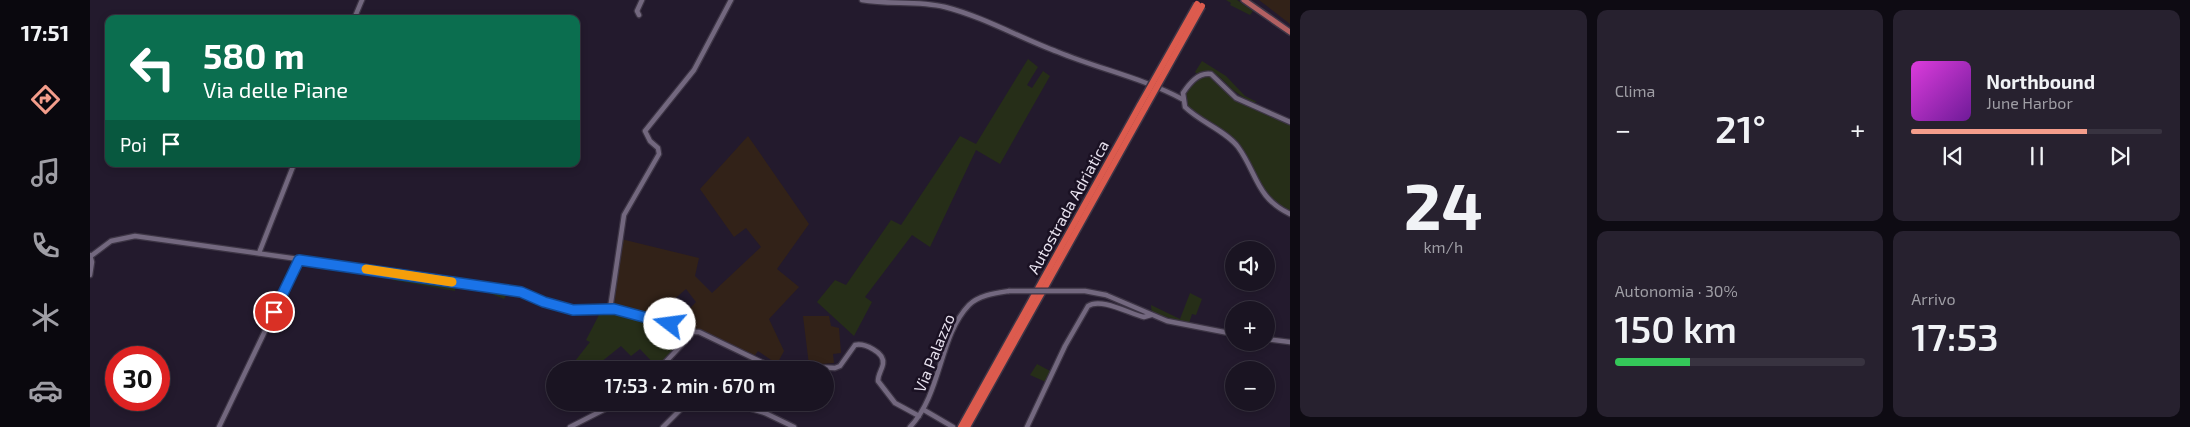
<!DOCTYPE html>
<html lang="it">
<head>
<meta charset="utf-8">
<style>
	body { margin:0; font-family:"Exo 2",sans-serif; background:#27212f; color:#f1f3f6; height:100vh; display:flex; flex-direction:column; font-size:19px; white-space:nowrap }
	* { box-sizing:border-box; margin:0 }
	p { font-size:16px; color:#9f9ea5 }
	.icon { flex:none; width:28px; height:28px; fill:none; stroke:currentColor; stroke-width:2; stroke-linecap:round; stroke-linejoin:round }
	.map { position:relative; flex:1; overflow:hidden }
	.side { display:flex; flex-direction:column; gap:10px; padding:10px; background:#0e0b13; width:900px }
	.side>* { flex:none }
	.hud { position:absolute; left:15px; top:15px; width:475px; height:152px; border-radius:10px; box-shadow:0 2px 8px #0003,0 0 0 1px #383340; background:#0b6e4f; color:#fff; overflow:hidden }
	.buttons { position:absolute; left:1135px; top:241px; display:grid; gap:10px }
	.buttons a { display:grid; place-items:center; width:50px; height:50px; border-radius:50%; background:#1a1422; box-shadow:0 2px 8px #0003,0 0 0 1px #383340; font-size:25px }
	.speed { position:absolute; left:15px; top:346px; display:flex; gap:10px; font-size:25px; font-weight:700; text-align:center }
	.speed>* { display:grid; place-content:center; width:65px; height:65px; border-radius:50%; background:#1a1422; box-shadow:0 2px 8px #0003,0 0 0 1px #383340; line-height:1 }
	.speed .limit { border:8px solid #d22; background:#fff; color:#111 }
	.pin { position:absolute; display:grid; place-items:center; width:42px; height:42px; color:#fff; margin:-21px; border:2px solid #fff; border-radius:50%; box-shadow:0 1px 5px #0007 }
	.me { position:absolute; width:55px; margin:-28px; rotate:285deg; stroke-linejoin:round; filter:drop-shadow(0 0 4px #0008) }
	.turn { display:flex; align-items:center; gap:18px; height:105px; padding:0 15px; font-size:22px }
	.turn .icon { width:65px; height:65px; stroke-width:2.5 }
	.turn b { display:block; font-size:35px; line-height:42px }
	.then { display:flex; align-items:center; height:48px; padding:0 15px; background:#0003; gap:10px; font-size:19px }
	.big { font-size:38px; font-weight:600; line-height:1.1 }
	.side .card { flex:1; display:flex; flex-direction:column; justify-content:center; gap:8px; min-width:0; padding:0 18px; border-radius:10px; background:#27212f }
	.side .dial { align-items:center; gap:0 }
	.dial b { font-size:65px; line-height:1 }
	.song { display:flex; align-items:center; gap:15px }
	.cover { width:60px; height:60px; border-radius:8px; background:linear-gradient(135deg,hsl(300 70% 55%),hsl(280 70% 35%)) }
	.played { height:5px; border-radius:2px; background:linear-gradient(90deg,#f49d8b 70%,#383340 70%) }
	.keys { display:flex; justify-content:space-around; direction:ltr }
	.heat { display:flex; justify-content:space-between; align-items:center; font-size:28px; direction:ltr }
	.charge { height:8px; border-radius:4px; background:linear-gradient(90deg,#34c759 30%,#383340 0) }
	.side .tiles { flex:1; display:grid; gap:10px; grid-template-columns:repeat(3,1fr) }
	.card:first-child { grid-row:span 2 }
	.trip { position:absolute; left:456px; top:361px; width:288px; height:50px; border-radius:25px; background:#1a1422; box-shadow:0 2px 8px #0003,0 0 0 1px #383340; font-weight:600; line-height:50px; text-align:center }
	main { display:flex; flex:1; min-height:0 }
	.tab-bar { display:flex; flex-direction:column; width:90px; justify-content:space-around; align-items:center; background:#0a080e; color:#9f9ea5 }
	.tab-bar .icon { width:35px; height:35px }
	.tab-bar .active { color:#f49d8b }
	.tab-bar b { font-size:22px; color:#f1f3f6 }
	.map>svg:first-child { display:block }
</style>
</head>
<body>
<main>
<nav class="tab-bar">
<b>17:51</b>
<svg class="icon active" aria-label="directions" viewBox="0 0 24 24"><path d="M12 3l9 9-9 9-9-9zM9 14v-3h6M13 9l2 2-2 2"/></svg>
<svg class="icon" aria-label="music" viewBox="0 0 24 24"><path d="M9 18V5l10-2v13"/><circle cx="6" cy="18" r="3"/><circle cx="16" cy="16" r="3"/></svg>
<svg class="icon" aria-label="phone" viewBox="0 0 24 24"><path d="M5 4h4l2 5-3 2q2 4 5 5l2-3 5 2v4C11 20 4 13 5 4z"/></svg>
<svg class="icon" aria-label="climate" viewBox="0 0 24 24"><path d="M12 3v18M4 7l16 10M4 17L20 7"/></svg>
<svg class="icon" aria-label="car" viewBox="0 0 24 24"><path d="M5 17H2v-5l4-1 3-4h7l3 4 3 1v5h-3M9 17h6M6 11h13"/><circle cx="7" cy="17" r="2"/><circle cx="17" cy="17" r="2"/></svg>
</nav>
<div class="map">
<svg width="1200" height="427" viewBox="0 0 1200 427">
	<rect width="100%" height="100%" fill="#231a2d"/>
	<g fill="#322218">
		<polygon points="1169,0 1200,0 1200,24"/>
		<polygon points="658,136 719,224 687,269 709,287 679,319 694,351 687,364 668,351 663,358 584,325 606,302 596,289 566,315 568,319 521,308 531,239 609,258 605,276 622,293 671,247 656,228 644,237 610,189"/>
		<polygon points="713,316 739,316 741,326 749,328 751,353 743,354 744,363 719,365"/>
	</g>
	<g fill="#262e18">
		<polygon points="1136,0 1147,0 1163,11 1160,15 1140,5 1141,3"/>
		<polygon points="938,59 948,67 937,85 942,88 953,71 960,76 910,164 886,150 840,247 822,235 775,297 782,302 764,336 727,302 745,280 756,285 801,220 811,225 870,136 886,144"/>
		<path d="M1112,61L1136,76L1155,96L1167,102L1163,103C1156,99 1149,95 1143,90C1132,80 1123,65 1107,74L1105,72Z"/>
		<polygon points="1114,75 1123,76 1150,102 1200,124 1200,213 1186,204 1176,193 1149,143 1104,112 1095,104 1095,93 1108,79"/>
		<polygon points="305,274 419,291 414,299 397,292 365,288 365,291 302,280"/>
		<polygon points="1100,293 1112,299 1106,315 1102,314 1099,323 1062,314 1061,305 1090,319"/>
		<polygon points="522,311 598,331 600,334 568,368 550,349 541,356 531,346 501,370 478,370 500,342 496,340 510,313"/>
		<polygon points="947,364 962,372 958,383 940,375"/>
	</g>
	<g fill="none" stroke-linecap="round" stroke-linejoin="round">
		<defs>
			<g id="minor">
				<path d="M772,0C799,5 827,0 855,7C894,17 930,38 968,52C1009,69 1053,78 1092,99"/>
				<polyline points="549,15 547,11 552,0"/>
				<polyline points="264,19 272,0"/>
				<path d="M1200,122L1146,98L1121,74C1108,72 1099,84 1093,93L1095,107C1110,122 1136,131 1148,147C1167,173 1166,198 1200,214"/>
				<polyline points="169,253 204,164"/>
				<polyline points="0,255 2,262 0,275"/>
				<polyline points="1,256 21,241 45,236 315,274 336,279 431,292 454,302 483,310 524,309 598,329 602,332 601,335 568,370"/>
				<polyline points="1016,295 1077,321 1144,334"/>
				<polyline points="520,309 534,215 569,154 568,148 560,141 555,131 604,70 641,0"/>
				<polyline points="602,332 609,332 688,370"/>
				<polyline points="1176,339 1200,342"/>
				<path d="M714,370L725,367L745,368L750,366L765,345C774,343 795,352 793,364C792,370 788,374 788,381L805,403L829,416"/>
				<polyline points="638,402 675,413 704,427"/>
				<polyline points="834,410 863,427"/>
				<polyline points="129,427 209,260"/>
				<polyline points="480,427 529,402"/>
				<polyline points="573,427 598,402"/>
				<path d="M820,427C852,393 849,336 879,305C889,295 906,293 919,291"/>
				<path d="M937,427L975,346L998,306C1011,297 1040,314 1054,317L1061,315"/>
			</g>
			<polyline id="major" points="1154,0 1200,32"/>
			<g id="highway">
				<polyline points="871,427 1050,105"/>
				<polyline points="877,427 1055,108"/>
			</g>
		</defs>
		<use href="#minor" stroke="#3d3545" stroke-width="7"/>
		<use href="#major" stroke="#3d3545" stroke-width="8"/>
		<use href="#highway" stroke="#3d3545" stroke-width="9"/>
		<use href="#minor" stroke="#73687f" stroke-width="4.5"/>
		<use href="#major" stroke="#b26062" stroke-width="5"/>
		<use href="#highway" stroke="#dc5b4e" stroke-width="6"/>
		<defs>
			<polyline id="minor-bridge" points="919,291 995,291 1016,295"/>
			<g id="highway-bridge">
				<polyline points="1050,105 1107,4"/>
				<polyline points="1055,108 1112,6"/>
			</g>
		</defs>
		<use href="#minor-bridge" stroke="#3d3545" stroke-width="7" stroke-linecap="butt"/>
		<use href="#highway-bridge" stroke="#3d3545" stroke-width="9" stroke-linecap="butt"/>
		<use href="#minor-bridge" stroke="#73687f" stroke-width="4.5"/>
		<use href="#highway-bridge" stroke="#dc5b4e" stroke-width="6"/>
	</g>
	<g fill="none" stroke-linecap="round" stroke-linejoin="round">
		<defs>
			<polyline id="route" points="184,312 209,260 431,292 454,302 483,310 524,309 580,324"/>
		</defs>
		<use href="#route" stroke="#114b97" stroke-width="12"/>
		<use href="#route" stroke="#1a73e8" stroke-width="9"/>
		<polyline stroke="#f59e0b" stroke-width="9" points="276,269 362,282"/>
	</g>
	<g text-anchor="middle" stroke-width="5" stroke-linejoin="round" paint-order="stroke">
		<g font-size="16" fill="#e7e1ee" stroke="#1a1123">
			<text transform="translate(978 207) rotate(-61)" y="6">Autostrada Adriatica</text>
			<text transform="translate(844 353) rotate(-68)" y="6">Via Palazzo</text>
		</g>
	</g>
</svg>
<div class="buttons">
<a><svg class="icon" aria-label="sound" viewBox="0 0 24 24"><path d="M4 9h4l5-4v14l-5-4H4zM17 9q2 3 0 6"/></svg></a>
<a>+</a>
<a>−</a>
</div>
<div class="speed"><div class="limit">30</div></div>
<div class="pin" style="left:184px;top:312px;background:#d93025"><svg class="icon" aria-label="arrive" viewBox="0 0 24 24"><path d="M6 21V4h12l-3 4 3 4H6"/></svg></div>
<svg class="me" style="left:580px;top:324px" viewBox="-20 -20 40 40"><circle r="19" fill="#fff"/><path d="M0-13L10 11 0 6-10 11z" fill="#1a73e8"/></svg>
<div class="trip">17:53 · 2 min · 670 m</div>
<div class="hud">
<div class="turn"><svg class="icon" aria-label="left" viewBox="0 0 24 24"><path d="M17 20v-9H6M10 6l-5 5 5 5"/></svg><div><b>580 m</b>Via delle Piane</div></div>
<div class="then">Poi<svg class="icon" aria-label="arrive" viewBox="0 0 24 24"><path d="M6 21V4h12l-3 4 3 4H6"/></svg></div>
</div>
</div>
<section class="side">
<div class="tiles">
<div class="card dial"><b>24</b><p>km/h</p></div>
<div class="card"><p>Clima</p>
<div class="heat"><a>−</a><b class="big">21°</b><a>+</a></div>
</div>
<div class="card">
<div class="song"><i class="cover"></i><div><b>Northbound</b><p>June Harbor</p></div></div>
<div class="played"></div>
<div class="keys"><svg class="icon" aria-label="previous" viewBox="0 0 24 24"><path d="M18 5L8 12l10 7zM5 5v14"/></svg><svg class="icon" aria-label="pause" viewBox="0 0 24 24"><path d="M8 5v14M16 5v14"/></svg><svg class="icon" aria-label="next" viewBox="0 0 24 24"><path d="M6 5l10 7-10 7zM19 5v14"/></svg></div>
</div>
<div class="card"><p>Autonomia · 30%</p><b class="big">150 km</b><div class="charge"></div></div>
<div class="card"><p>Arrivo</p><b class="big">17:53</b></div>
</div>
</section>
</main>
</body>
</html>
